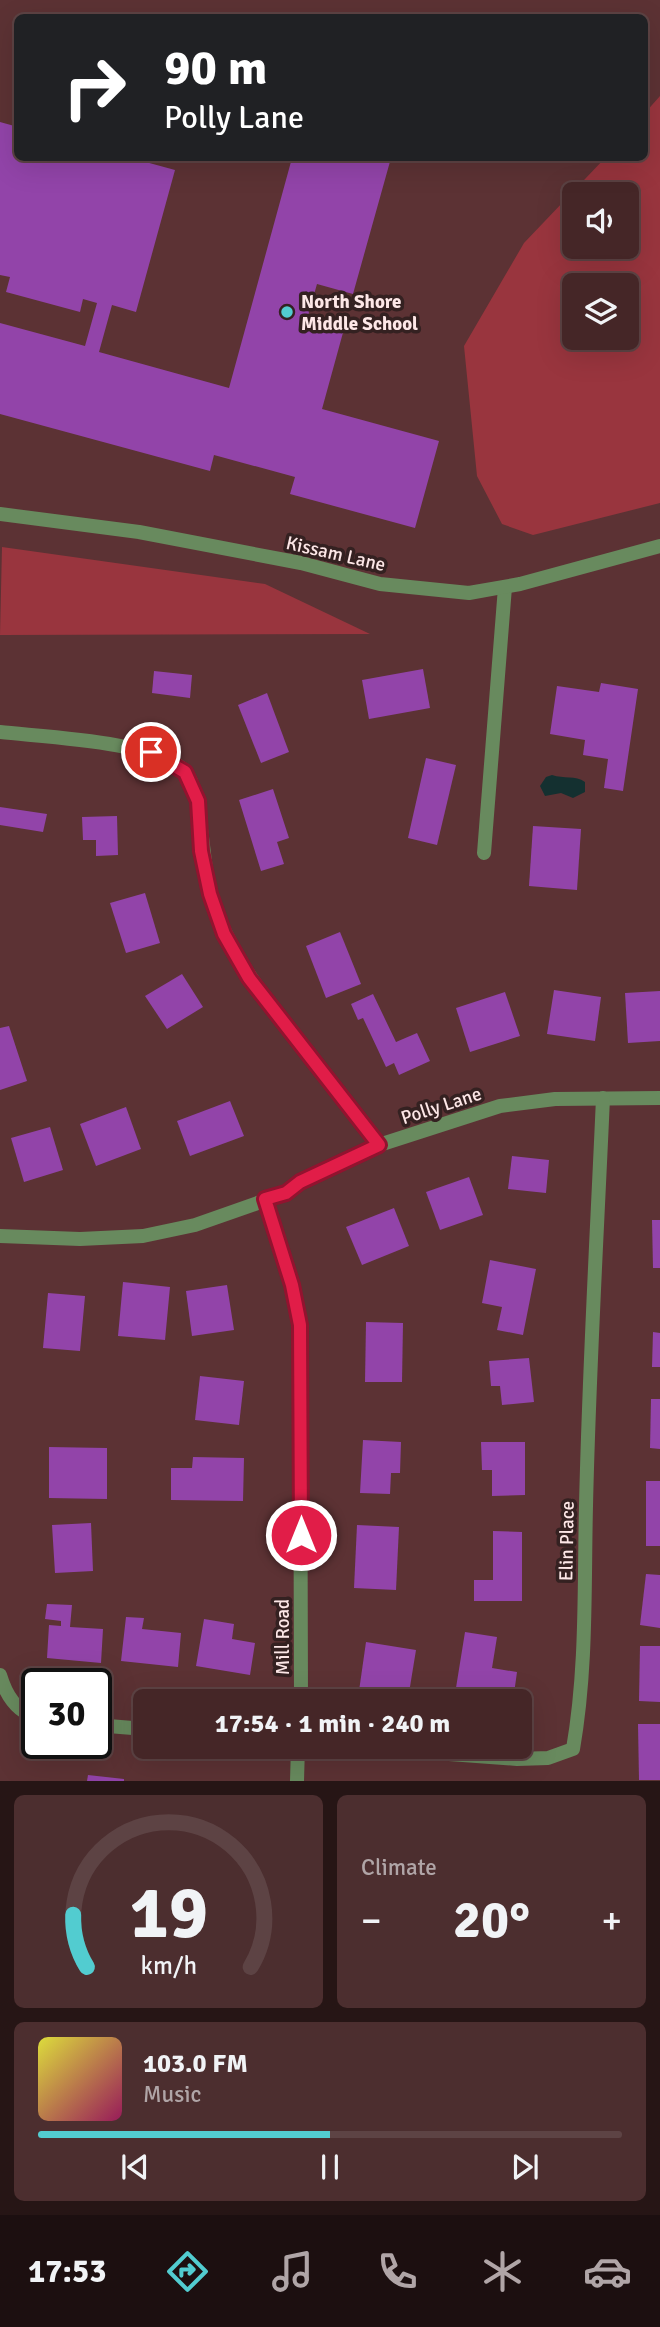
<!DOCTYPE html>
<html lang="en">
<head>
<meta charset="utf-8">
<style>
	body { margin:0; font-family:Signika,sans-serif; background:#4c2e2f; color:#f1f3f6; height:100vh; display:flex; flex-direction:column; font-size:26px; white-space:nowrap }
	* { box-sizing:border-box; margin:0 }
	p { font-size:23px; color:#b0a5a7 }
	.icon { flex:none; width:38px; height:38px; fill:none; stroke:currentColor; stroke-width:2; stroke-linecap:round; stroke-linejoin:round }
	.map { position:relative; height:1781px; overflow:hidden }
	.side { display:flex; flex-direction:column; gap:14px; padding:14px; background:#261515; flex:1 }
	.side>* { flex:none }
	.top-card { position:absolute; left:14px; top:14px; width:634px; height:147px; border-radius:10px; box-shadow:0 7px 28px #0002,0 0 0 2px #5d4344; background:#202124; color:#fff; overflow:hidden }
	.fabs { position:absolute; left:562px; top:182px; display:grid; gap:14px }
	.fabs a { display:grid; place-items:center; width:77px; height:77px; border-radius:10px; background:#452627; box-shadow:0 7px 28px #0002,0 0 0 2px #5d4344; font-size:35px }
	.speed { position:absolute; left:21px; top:1668px; display:flex; gap:14px; font-size:35px; font-weight:700; text-align:center }
	.speed>* { display:grid; place-content:center; width:91px; height:91px; border-radius:50%; background:#452627; box-shadow:0 7px 28px #0002,0 0 0 2px #5d4344; line-height:1 }
	.speed .limit { border:4px solid #111; border-radius:10px; background:#fff; color:#111 }
	.pin { position:absolute; display:grid; place-items:center; width:60px; height:60px; color:#fff; margin:-30px; border:4px solid #fff; border-radius:50%; box-shadow:0 2px 7px #0007 }
	.me { position:absolute; width:77px; margin:-38px; rotate:0deg; stroke-linejoin:round; filter:drop-shadow(0 0 5px #0008) }
	.turn { display:flex; align-items:center; gap:24px; height:147px; padding:0 35px; font-size:32px }
	.turn .icon { width:91px; height:91px; stroke-width:2.5 }
	.turn b { display:block; font-size:49px; line-height:60px }
	.big { font-size:52px; font-weight:700; line-height:1.1 }
	.side .tile { flex:1; display:flex; flex-direction:column; justify-content:center; gap:10px; min-width:0; padding:0 24px; border-radius:10px; background:#4c2e2f }
	.side .dial { align-items:center; gap:0 }
	.dial svg { height:182px; overflow:visible; fill:none; stroke:#5d4344; stroke-width:7; stroke-linecap:round; text-anchor:middle }
	.dial text { fill:#f1f3f6; stroke:none }
	.song { display:flex; align-items:center; gap:21px }
	.cover { width:84px; height:84px; border-radius:10px; background:linear-gradient(135deg,hsl(60 70% 55%),hsl(330 70% 35%)) }
	.played { height:7px; border-radius:4px; background:linear-gradient(90deg,#52ccd0 50%,#5d4344 50%) }
	.keys { display:flex; justify-content:space-around; direction:ltr }
	.heat { display:flex; justify-content:space-between; align-items:center; font-size:38px; direction:ltr }
	.side .tiles { flex:1; display:grid; gap:14px; grid-template-columns:1fr 1fr }
	.tile:last-child { grid-column:span 2 }
	.trip { position:absolute; left:133px; top:1689px; width:399px; height:70px; border-radius:10px; background:#452627; box-shadow:0 7px 28px #0002,0 0 0 2px #5d4344; font-weight:700; line-height:70px; text-align:center }
	.tabs { display:flex; height:112px; justify-content:space-around; align-items:center; background:#1c0f10; color:#b0a5a7 }
	.tabs .icon { width:49px; height:49px }
	.tabs .active { color:#52ccd0 }
	.tabs b { font-size:32px; color:#f1f3f6 }
	.map>svg:first-child { display:block }
</style>
</head>
<body>
<div class="map">
<svg width="660" height="1781" viewBox="0 0 660 1781">
	<rect width="100%" height="100%" fill="#5c3234"/>
	<g fill="#99353e" fill-rule="evenodd">
		<path d="M660,96V503L533,535L502,524L477,476L464,346L524,243L605,158H644V114ZM574,194H626V247H574ZM574,285H626V338H574Z"/>
		<polygon points="2,547 265,584 370,634 0,635"/>
	</g>
	<path fill="#143030" d="M552,775C564,779 575,775 585,782V792L573,798L561,793L545,796L540,786L546,777Z"/>
	<g fill="#9244a9">
		<polygon points="0,122 18,127 18,158 131,158 175,170 136,312 112,305 99,352 229,388 292,158 391,158 353,294 317,284 307,319 344,329 322,409 439,441 415,528 290,494 295,477 214,455 210,471 0,414 0,323 85,346 97,303 83,299 80,312 6,292 10,277 0,275"/>
		<polygon points="423,669 430,708 369,719 362,680"/>
		<polygon points="154,671 192,675 190,698 152,693"/>
		<polygon points="601,683 638,689 623,791 604,788 608,759 583,755 585,740 550,734 557,686 599,692"/>
		<polygon points="267,693 289,752 261,763 238,705"/>
		<polygon points="426,758 456,765 437,845 408,838"/>
		<polygon points="273,789 289,838 277,842 284,864 261,871 239,800"/>
		<polygon points="0,807 47,814 43,832 0,825"/>
		<polygon points="117,816 118,855 96,856 96,840 83,840 82,817"/>
		<polygon points="533,826 581,829 577,890 529,886"/>
		<polygon points="145,893 160,943 126,953 110,903"/>
		<polygon points="340,932 361,984 326,998 306,946"/>
		<polygon points="182,974 203,1007 167,1029 145,996"/>
		<polygon points="554,990 601,997 595,1041 547,1034"/>
		<polygon points="660,991 660,1041 628,1043 625,993"/>
		<polygon points="505,992 520,1036 470,1052 456,1008"/>
		<polygon points="373,994 396,1042 417,1033 430,1061 399,1075 394,1063 386,1067 363,1018 358,1020 351,1004"/>
		<polygon points="9,1026 27,1081 0,1090 0,1028"/>
		<polygon points="230,1101 244,1136 190,1156 177,1121"/>
		<polygon points="126,1107 141,1149 96,1166 80,1124"/>
		<polygon points="50,1127 63,1170 24,1182 11,1138"/>
		<polygon points="512,1156 549,1160 546,1193 508,1189"/>
		<polygon points="469,1177 483,1215 440,1230 426,1192"/>
		<polygon points="394,1208 409,1246 362,1265 346,1227"/>
		<polygon points="652,1220 660,1220 660,1268 653,1268"/>
		<polygon points="490,1260 536,1269 523,1335 497,1330 502,1307 482,1303"/>
		<polygon points="123,1282 170,1287 165,1340 118,1336"/>
		<polygon points="227,1285 234,1330 192,1336 186,1291"/>
		<polygon points="48,1293 85,1296 80,1351 43,1348"/>
		<polygon points="366,1322 403,1323 402,1382 365,1382"/>
		<polygon points="653,1332 660,1333 660,1367 652,1367"/>
		<polygon points="529,1358 534,1402 502,1405 500,1386 491,1386 489,1361"/>
		<polygon points="200,1376 244,1381 239,1425 195,1420"/>
		<polygon points="651,1399 660,1399 660,1449 650,1448"/>
		<polygon points="363,1440 401,1442 400,1473 391,1473 390,1494 360,1493"/>
		<polygon points="481,1442 525,1442 525,1495 492,1496 492,1470 482,1470"/>
		<polygon points="49,1447 107,1448 107,1499 49,1498"/>
		<polygon points="193,1457 244,1458 243,1501 171,1500 171,1468 192,1468"/>
		<rect x="646" y="1481" width="14" height="65"/>
		<polygon points="91,1523 93,1571 55,1573 52,1525"/>
		<polygon points="357,1525 399,1527 396,1590 354,1588"/>
		<polygon points="493,1531 522,1532 522,1601 474,1601 474,1580 493,1580"/>
		<polygon points="646,1574 660,1575 660,1628 640,1625"/>
		<polygon points="47,1604 72,1605 70,1627 103,1629 101,1663 47,1658 49,1625 61,1626 61,1621 45,1619"/>
		<polygon points="126,1617 144,1618 142,1629 181,1633 178,1667 121,1661"/>
		<polygon points="204,1619 234,1624 232,1639 255,1643 250,1675 196,1666"/>
		<polygon points="465,1632 497,1637 492,1668 517,1672 513,1701 455,1694"/>
		<polygon points="366,1642 416,1650 408,1699 359,1691"/>
		<polygon points="640,1646 660,1646 660,1702 639,1701"/>
		<polygon points="638,1724 660,1724 660,1780 639,1780"/>
		<polygon points="88,1775 124,1779 124,1781 87,1781"/>
	</g>
	<g fill="none" stroke-linecap="round" stroke-linejoin="round">
		<polyline stroke="#688a5e" stroke-width="14" points="484,853 505,587"/>
		<g stroke="#688a5e" stroke-width="14">
			<path d="M0,732C43,737 156,741 185,771C202,789 202,866 211,895C227,951 262,994 297,1040C325,1075 352,1110 379,1145"/>
			<polyline points="265,1199 292,1285 300,1325 301,1701"/>
			<polyline points="0,1236 80,1239 143,1236 195,1225 286,1193 300,1182 379,1145 500,1106 555,1099 660,1098"/>
			<path d="M0,1675C6,1695 16,1712 37,1717"/>
			<polyline points="96,1725 145,1729"/>
			<path d="M340,1746L517,1759L548,1758L573,1749C587,1668 584,1588 586,1506C589,1370 597,1234 603,1098"/>
			<polyline points="297,1781 298,1746"/>
		</g>
		<polyline stroke="#688a5e" stroke-width="14" points="0,514 139,532 301,563 380,584 469,593 520,584 660,546"/>
	</g>
	<g fill="none" stroke-linecap="round" stroke-linejoin="round">
		<defs>
			<polyline id="route" points="151,752 185,772 198,801 201,851 210,894 224,934 249,978 379,1145 300,1182 286,1193 265,1199 292,1285 300,1325 301,1535"/>
		</defs>
		<use href="#route" stroke="#92132f" stroke-width="18"/>
		<use href="#route" stroke="#e11d48" stroke-width="12"/>
	</g>
	<circle fill="#52ccd0" stroke="#342121" stroke-width="2.5" cx="287" cy="312" r="7"/>
	<g text-anchor="middle" stroke-width="7" stroke-linejoin="round" paint-order="stroke">
		<g font-size="19" font-weight="bold" fill="#fde7e7" stroke="#342121" text-anchor="start">
			<text x="301" y="308">North Shore<tspan x="301" dy="22">Middle School</tspan></text>
		</g>
		<g font-size="19" fill="#fde7e7" stroke="#342121">
			<text transform="translate(336 553) rotate(13)" y="7">Kissam Lane</text>
			<text transform="translate(441 1105) rotate(-18)" y="7">Polly Lane</text>
			<text transform="translate(566 1541) rotate(-89)" y="7">Elin Place</text>
			<text transform="translate(282 1637) rotate(-90)" y="7">Mill Road</text>
		</g>
	</g>
</svg>
<div class="fabs">
<a><svg class="icon" aria-label="sound" viewBox="0 0 24 24"><path d="M4 9h4l5-4v14l-5-4H4zM17 9q2 3 0 6"/></svg></a>
<a><svg class="icon" aria-label="layers" viewBox="0 0 24 24"><path d="M12 4l9 5-9 5-9-5zM3 14l9 5 9-5"/></svg></a>
</div>
<div class="speed"><div class="limit">30</div></div>
<div class="pin" style="left:151px;top:752px;background:#d93025"><svg class="icon" aria-label="arrive" viewBox="0 0 24 24"><path d="M6 21V4h12l-3 4 3 4H6"/></svg></div>
<svg class="me" style="left:301px;top:1535px" viewBox="-20 -20 40 40"><circle r="17" fill="#e11d48" stroke="#fff" stroke-width="3"/><path d="M0-11L8 9 0 5-8 9z" fill="#fff"/></svg>
<div class="trip">17:54 · 1 min · 240 m</div>
<div class="top-card">
<div class="turn"><svg class="icon" aria-label="right" viewBox="0 0 24 24"><path d="M7 20v-9h11M14 6l5 5-5 5"/></svg><div><b>90 m</b>Polly Lane</div></div>
</div>
</div>
<section class="side">
<div class="tiles">
<div class="tile dial"><svg viewBox="0 0 100 80">
<path d="M14 69A42 42 0 1 1 86 69"/>
<path d="M14 69A42 42 0 0 1 8 46" stroke="#52ccd0"/>
<text x="50" y="56" font-size="32" font-weight="700">19</text>
<text x="50" y="72" font-size="11">km/h</text>
</svg></div>
<div class="tile"><p>Climate</p>
<div class="heat"><a>−</a><b class="big">20°</b><a>+</a></div>
</div>
<div class="tile">
<div class="song"><i class="cover"></i><div><b>103.0 FM</b><p>Music</p></div></div>
<div class="played"></div>
<div class="keys"><svg class="icon" aria-label="previous" viewBox="0 0 24 24"><path d="M18 5L8 12l10 7zM5 5v14"/></svg><svg class="icon" aria-label="pause" viewBox="0 0 24 24"><path d="M8 5v14M16 5v14"/></svg><svg class="icon" aria-label="next" viewBox="0 0 24 24"><path d="M6 5l10 7-10 7zM19 5v14"/></svg></div>
</div>
</div>
</section>
<nav class="tabs">
<b>17:53</b>
<svg class="icon active" aria-label="directions" viewBox="0 0 24 24"><path d="M12 3l9 9-9 9-9-9zM9 14v-3h6M13 9l2 2-2 2"/></svg>
<svg class="icon" aria-label="music" viewBox="0 0 24 24"><path d="M9 18V5l10-2v13"/><circle cx="6" cy="18" r="3"/><circle cx="16" cy="16" r="3"/></svg>
<svg class="icon" aria-label="phone" viewBox="0 0 24 24"><path d="M5 4h4l2 5-3 2q2 4 5 5l2-3 5 2v4C11 20 4 13 5 4z"/></svg>
<svg class="icon" aria-label="climate" viewBox="0 0 24 24"><path d="M12 3v18M4 7l16 10M4 17L20 7"/></svg>
<svg class="icon" aria-label="car" viewBox="0 0 24 24"><path d="M5 17H2v-5l4-1 3-4h7l3 4 3 1v5h-3M9 17h6M6 11h13"/><circle cx="7" cy="17" r="2"/><circle cx="17" cy="17" r="2"/></svg>
</nav>
</body>
</html>
